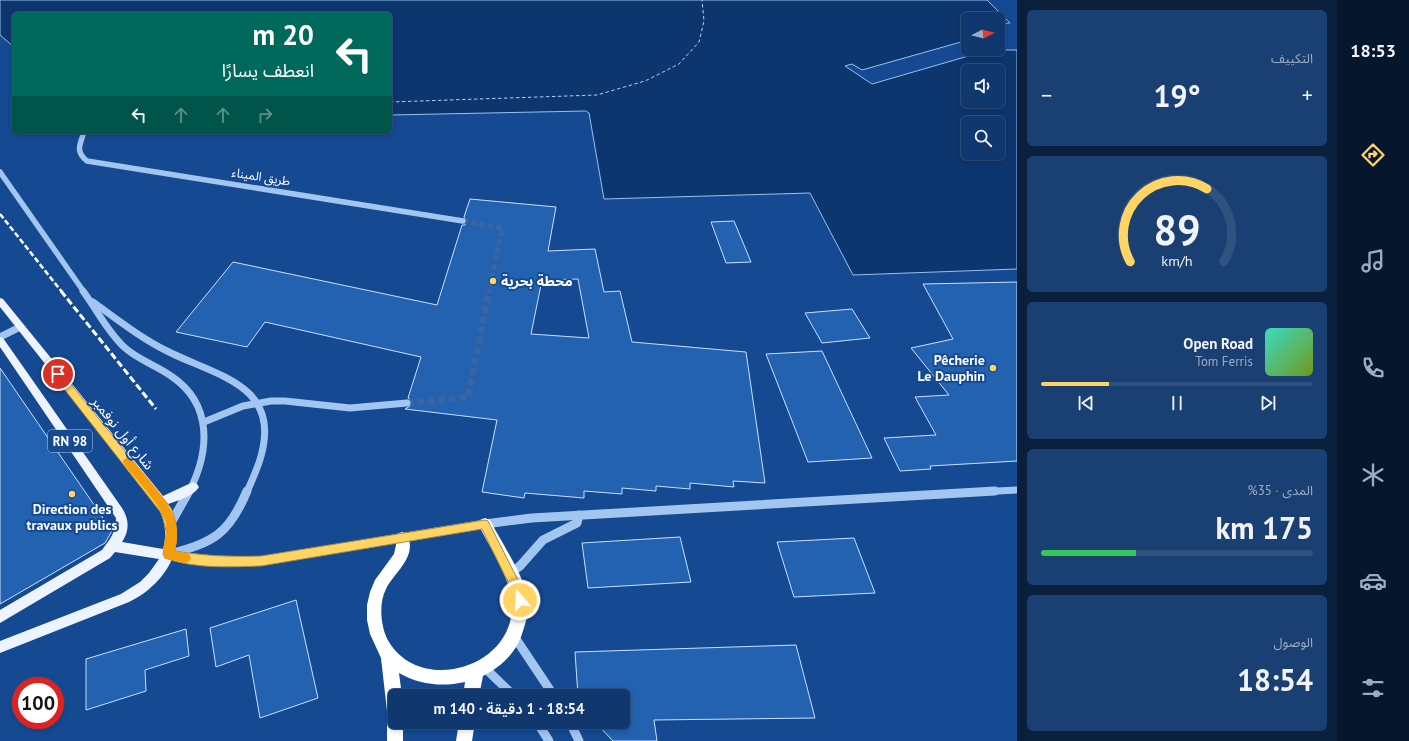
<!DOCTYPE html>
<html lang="ar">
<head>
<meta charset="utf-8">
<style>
	body { margin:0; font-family:"PT Sans","Noto Sans Arabic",sans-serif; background:#193f73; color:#f1f3f6; direction:rtl; height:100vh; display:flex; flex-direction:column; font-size:15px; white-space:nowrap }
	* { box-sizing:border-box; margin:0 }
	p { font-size:13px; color:#9cacc2 }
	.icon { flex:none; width:22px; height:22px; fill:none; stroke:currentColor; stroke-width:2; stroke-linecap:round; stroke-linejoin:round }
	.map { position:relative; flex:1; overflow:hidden; direction:ltr }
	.sheet { display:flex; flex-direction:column; gap:10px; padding:10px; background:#091f3c; width:320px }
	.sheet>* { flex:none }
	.hud { position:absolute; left:12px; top:12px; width:380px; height:122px; border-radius:6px; box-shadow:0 2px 6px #0003,0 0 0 1px #305281; direction:rtl; background:#00695c; color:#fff; overflow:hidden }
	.needle { width:26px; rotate:84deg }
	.controls { position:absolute; left:961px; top:12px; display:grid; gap:8px }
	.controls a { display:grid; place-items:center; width:44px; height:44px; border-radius:6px; background:#10386e; box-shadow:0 2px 6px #0003,0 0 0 1px #305281; font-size:20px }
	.speed { position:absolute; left:12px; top:677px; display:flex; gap:8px; font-size:20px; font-weight:700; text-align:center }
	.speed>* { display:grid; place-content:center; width:52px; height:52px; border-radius:50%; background:#10386e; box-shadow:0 2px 6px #0003,0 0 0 1px #305281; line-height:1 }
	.speed .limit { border:6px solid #d22; background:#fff; color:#111 }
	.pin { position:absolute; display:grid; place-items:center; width:34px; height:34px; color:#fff; margin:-17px; border:2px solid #fff; border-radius:50%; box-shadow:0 1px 4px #0007 }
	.me { position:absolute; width:44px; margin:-22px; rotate:341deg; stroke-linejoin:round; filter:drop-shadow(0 0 3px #0008) }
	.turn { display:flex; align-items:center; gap:14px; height:84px; padding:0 12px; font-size:18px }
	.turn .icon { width:52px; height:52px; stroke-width:2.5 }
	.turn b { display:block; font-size:28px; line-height:34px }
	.lanes { display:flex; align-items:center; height:38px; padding:0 12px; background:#0003; justify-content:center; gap:20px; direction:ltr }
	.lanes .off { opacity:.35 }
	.big { font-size:30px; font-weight:600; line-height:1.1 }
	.sheet .card { flex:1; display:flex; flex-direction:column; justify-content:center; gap:6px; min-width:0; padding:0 14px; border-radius:6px; background:#193f73 }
	.sheet .dial { align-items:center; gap:0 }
	.dial svg { height:104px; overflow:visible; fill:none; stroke:#305281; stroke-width:7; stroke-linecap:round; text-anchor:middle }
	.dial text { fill:#f1f3f6; stroke:none }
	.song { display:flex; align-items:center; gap:12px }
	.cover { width:48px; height:48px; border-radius:6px; background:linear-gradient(135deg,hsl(170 70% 55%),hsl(80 70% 35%)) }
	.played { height:4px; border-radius:2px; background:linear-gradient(90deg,#ffd464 25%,#305281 25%) }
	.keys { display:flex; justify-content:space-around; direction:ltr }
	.heat { display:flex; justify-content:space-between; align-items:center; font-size:22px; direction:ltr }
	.charge { height:6px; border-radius:3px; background:linear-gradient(90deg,#34c759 35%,#305281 0) }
	.trip { position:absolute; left:388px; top:689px; width:242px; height:40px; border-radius:6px; background:#10386e; box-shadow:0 2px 6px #0003,0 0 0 1px #305281; font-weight:600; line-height:40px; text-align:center; direction:rtl }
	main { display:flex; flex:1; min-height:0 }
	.tabs { display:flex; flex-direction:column; width:72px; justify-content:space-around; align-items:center; background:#06162c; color:#9cacc2 }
	.tabs .icon { width:28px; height:28px }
	.tabs .active { color:#ffd464 }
	.tabs b { font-size:18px; color:#f1f3f6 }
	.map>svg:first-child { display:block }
</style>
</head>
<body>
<main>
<nav class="tabs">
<b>18:53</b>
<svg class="icon active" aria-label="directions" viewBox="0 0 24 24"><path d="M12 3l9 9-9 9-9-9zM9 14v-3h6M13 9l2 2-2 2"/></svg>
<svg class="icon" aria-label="music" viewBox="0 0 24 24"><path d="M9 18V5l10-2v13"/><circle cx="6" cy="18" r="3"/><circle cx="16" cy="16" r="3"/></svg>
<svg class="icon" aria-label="phone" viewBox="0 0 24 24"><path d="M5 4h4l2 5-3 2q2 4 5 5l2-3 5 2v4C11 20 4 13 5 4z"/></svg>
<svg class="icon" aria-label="climate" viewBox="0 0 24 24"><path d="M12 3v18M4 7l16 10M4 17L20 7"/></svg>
<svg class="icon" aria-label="car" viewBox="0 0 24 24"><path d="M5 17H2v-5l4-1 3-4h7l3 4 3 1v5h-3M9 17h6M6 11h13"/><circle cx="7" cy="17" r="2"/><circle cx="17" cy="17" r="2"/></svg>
<svg class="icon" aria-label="filters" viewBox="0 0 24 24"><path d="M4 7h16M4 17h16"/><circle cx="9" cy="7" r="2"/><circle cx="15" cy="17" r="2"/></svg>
</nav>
<section class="sheet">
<div class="card"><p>التكييف</p>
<div class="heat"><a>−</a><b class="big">19°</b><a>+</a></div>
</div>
<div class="card dial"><svg viewBox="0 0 100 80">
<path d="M14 69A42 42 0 1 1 86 69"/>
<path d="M14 69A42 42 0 0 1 73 13" stroke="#ffd464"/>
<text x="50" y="56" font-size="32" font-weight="700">89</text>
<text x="50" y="72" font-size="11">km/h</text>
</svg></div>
<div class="card">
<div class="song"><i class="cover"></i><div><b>Open Road</b><p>Tom Ferris</p></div></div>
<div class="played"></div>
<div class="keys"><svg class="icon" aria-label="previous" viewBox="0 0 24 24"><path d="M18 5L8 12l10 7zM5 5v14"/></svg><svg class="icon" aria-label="pause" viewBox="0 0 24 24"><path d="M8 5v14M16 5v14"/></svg><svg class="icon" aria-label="next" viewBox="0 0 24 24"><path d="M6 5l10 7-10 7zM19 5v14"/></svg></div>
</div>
<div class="card"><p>المدى · 35%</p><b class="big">175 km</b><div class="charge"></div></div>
<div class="card"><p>الوصول</p><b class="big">18:54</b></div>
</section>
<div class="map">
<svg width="1017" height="741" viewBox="0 0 1017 741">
	<rect width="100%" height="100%" fill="#154a93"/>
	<path fill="#0d366f" stroke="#96c0f4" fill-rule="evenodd" d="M0,0H987L1010,23L998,24V19H968V25L964,26L968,30V40L862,70L852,64L845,66L872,84L989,50H1017V269L853,275L810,193L604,199L589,113L586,111L390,115V14H14V47L0,35ZM968,71H998V101H968ZM968,123H998V153H968Z"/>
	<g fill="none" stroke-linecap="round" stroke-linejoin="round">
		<polyline stroke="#b0d0f8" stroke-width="1" stroke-dasharray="3.5 2.5" stroke-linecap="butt" points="390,102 597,95 645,81 679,64 699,42 704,21 702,0"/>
	</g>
	<g fill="#2361b1" stroke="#cbe0fc" fill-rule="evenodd">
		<path d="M470,199L556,207L548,251L595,249L604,292L620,291L632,342L746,352L765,483L733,481L734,487L690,483V489L656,486V491L622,488V494L584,491V498L525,493L524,498L482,492L497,420L405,409L412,405L411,400L408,398L421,357L265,322L247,347L176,332L233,262L437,305L462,225H465L467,222L464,217ZM578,279L589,338L531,334L542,280Z"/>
		<polygon points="734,221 751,262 726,263 711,222"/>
		<polygon points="1017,282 1017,461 930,466 931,469 900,471 884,438 936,435 915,397 949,395 911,348 953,339 923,284"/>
		<polygon points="852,309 870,338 822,343 805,313"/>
		<polygon points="822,351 872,458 808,462 766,354"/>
		<polygon points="0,368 112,531 105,543 0,604"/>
		<polygon points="680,537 691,582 588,588 582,543"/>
		<polygon points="854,538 875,593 794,597 777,542"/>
		<polygon points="296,600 318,698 260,718 249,655 216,667 210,628"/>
		<polygon points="186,629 189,656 145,670 146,691 86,710 86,659"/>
		<polygon points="796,645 815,718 654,720 657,741 613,741 595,722 623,722 623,696 578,696 575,652"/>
	</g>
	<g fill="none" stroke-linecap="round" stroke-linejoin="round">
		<polyline stroke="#3865a3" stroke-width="5.5" stroke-dasharray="5.5 3" stroke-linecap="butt" points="463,221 502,228 489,292"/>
		<polyline stroke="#3865a3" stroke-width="7" stroke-dasharray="7 3.5" stroke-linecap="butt" points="407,403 468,397 489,291"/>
		<g stroke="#a3c6f1" stroke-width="5.5">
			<path d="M84,132C80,145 75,151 87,161L463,221"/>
			<polyline points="0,172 84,292"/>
		</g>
		<g stroke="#a3c6f1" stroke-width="7">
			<path d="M83,291C97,310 107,331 124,347C138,360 156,365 171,376C213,404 210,451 189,492"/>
			<path d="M93,302C118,320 142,339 169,352C217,376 281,385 261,456C258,468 252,480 247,492"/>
			<polyline points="0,337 20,327"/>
			<polyline points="204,422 243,406 271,401 285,401 350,408 407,403"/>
			<polyline points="978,492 1017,490"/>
		</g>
		<g stroke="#a3c6f1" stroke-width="9">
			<polyline points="171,523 189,491"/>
			<path d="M170,554C214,542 229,534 247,491"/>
			<polyline points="168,555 214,560 261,561 485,524 532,518 995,491"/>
			<polyline points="510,573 520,566 543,540 577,523 579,515"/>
			<polyline points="514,636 554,696"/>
			<polyline points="485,668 514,696"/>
			<polyline points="537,722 549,741"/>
			<polyline points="570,722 579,741"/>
		</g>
		<path fill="#eef4ff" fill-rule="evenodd" d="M0,298L3,299L163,496L193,482L197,484L199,487C194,496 177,501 168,504C186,536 175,568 148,590C142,595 136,598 129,602L0,653V641L121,594L140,582L149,573L159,559L115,552L110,558L0,623V610L102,550C110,539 116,533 116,518L0,347V337L3,338L122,508C129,519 130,530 122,542L163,549C168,533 164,519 157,505L0,307Z"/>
		<g fill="#fff" fill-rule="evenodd">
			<path d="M485,518L490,520C501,542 526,578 528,601C529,614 525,625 521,637C514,655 499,668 483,676L479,696H463L465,682C442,687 420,685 399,673L402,696H395V722H403V741H387V711L381,658L370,634L367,620V605L370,592L375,580L394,554L396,545L395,538L397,534L402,532L407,534C418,557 395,571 386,589C378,604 381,629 389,642C421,695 516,668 512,602C511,580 488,544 478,524L480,520Z"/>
			<polygon points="459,722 475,722 472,741 456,741"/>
		</g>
		<polyline stroke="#fff" stroke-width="2.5" stroke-dasharray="5.5 2.5" stroke-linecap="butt" points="0,214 62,292"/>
		<polyline stroke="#fff" stroke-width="3" stroke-dasharray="7 3" stroke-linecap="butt" points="61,291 156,409"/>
	</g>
	<path fill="#ffd464" stroke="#a68a41" d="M58,371L61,372L171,508C178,523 177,535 175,551C204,556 232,557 261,556L485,520L488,521L521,586L526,600L524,604L520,606L516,604L512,590L482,529L261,566C230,567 195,569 165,558L163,554L167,535L162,514L54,376L53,374L54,372Z"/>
	<path fill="#f59e0b" d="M128,458L132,459C147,479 179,509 177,535C177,540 176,546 175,551L189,554L191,558L189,561L186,563L165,558C161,551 167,534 166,524C163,507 135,479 124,464L123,462L124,459Z"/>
	<g fill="#ffd464" stroke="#154a93" stroke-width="1.5">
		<circle cx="493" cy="281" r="4"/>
		<circle cx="993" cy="368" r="4"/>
		<circle cx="72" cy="494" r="4"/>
	</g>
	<g text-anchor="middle" stroke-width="4" stroke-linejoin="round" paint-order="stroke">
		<g font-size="12" fill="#fff" stroke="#154a93">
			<text transform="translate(261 177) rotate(9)" y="4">طريق الميناء</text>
		</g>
		<rect fill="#154a93" stroke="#b9c9df" stroke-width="1" x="48" y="430" width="44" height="22" rx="3"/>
		<g font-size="13" font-weight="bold" fill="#fff">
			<text x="70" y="446">RN 98</text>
		</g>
		<g font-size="14" font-weight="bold" fill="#fff" stroke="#154a93" text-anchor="start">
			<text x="501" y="286">محطة بحرية</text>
			<text x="985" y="365" text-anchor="end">Pêcherie<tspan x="985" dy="16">Le Dauphin</tspan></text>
			<text x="72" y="514" text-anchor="middle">Direction des<tspan x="72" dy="16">travaux publics</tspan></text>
		</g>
		<g font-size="14" fill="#fff" stroke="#154a93">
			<text transform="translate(123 433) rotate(51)" y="5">شارع أول نوفمبر</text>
		</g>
	</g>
</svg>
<div class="controls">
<a><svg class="needle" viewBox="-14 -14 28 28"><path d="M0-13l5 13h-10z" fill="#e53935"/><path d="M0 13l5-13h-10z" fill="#9cacc2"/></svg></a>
<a><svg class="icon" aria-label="sound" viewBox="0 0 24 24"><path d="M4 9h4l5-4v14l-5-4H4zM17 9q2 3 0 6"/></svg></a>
<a><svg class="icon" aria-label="search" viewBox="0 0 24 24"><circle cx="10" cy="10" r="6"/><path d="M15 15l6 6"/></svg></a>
</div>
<div class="speed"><div class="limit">100</div></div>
<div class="pin" style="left:58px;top:374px;background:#d93025"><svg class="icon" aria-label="arrive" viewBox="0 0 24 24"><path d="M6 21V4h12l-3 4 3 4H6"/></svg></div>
<svg class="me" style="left:520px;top:600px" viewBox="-20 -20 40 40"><circle r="17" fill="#ffd464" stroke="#fff" stroke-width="3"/><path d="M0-11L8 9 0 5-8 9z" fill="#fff"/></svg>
<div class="trip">18:54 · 1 دقيقة · 140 m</div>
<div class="hud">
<div class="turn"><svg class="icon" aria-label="left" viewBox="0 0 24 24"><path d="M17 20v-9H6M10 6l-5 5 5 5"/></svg><div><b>20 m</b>انعطف يسارًا</div></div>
<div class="lanes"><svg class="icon" aria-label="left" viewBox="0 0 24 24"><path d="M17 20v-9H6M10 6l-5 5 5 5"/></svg><svg class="icon off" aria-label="ahead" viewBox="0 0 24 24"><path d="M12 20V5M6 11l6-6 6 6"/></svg><svg class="icon off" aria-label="ahead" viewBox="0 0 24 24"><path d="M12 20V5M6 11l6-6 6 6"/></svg><svg class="icon off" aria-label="right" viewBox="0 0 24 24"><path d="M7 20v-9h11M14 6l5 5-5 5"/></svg></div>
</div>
</div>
</main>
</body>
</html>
